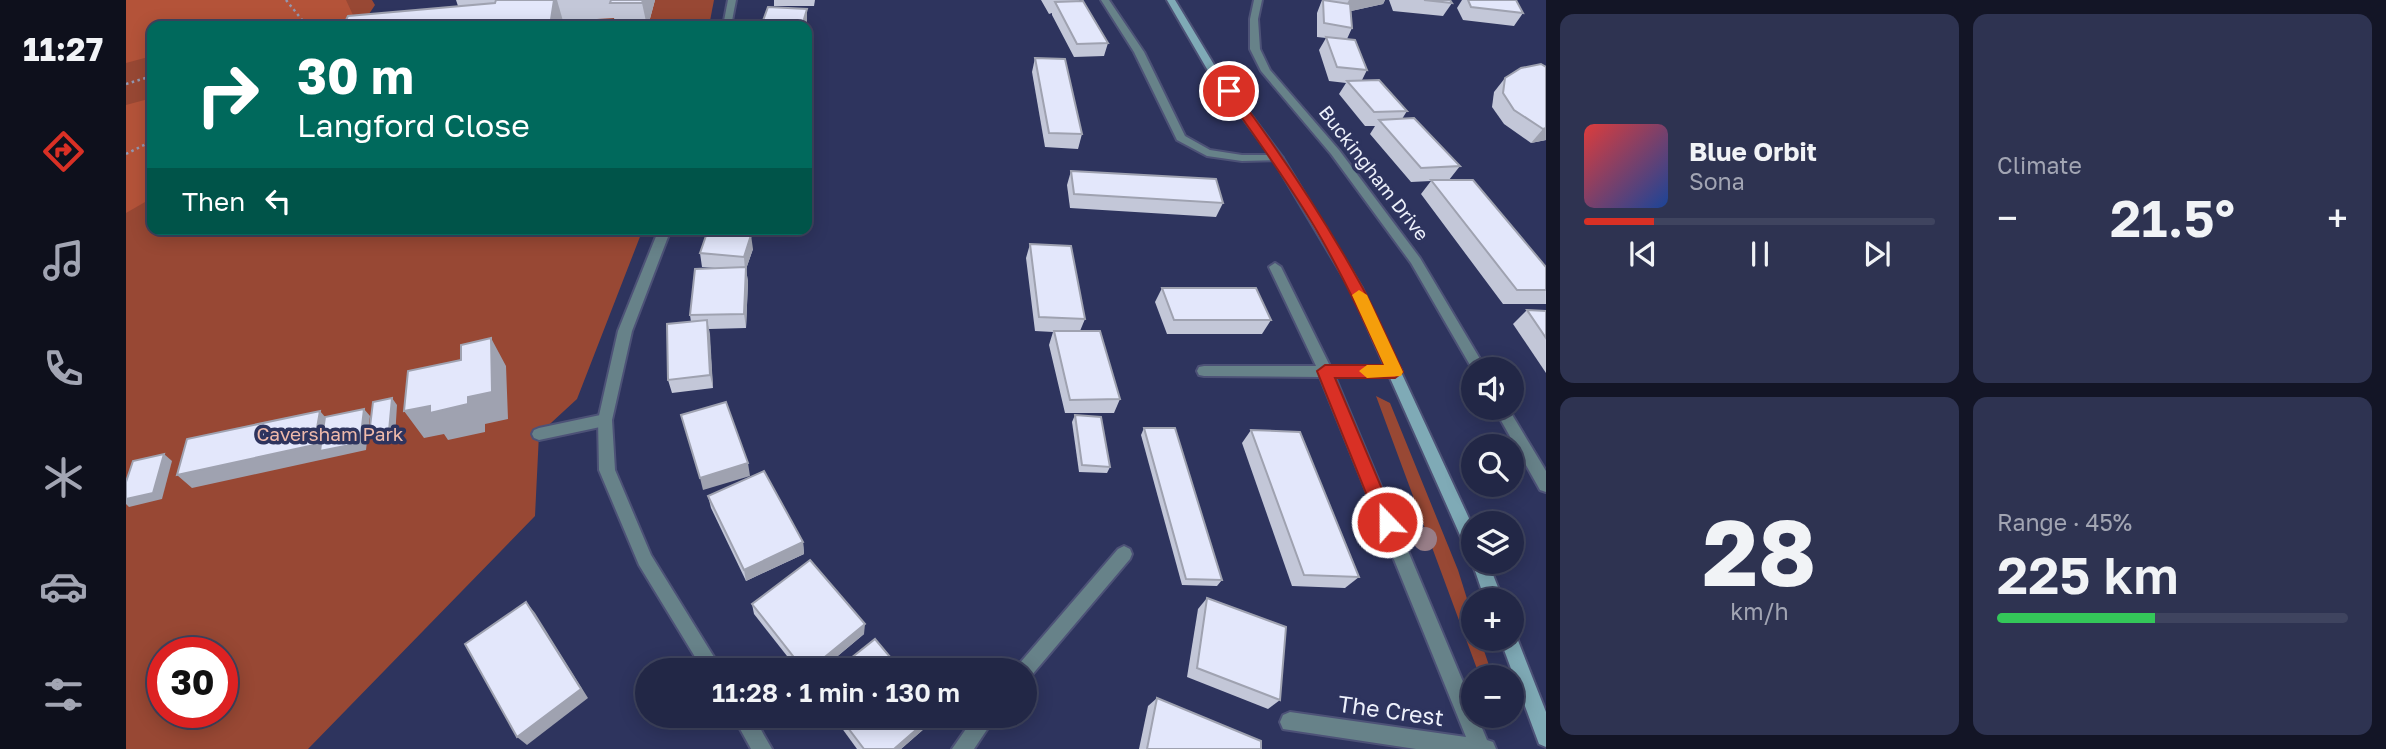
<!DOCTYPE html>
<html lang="en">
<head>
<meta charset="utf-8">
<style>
	body { margin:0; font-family:"Golos Text",sans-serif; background:#2e3351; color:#f1f3f6; height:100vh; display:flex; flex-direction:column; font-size:26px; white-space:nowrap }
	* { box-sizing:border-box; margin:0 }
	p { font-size:23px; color:#a2a5b3 }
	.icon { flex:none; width:38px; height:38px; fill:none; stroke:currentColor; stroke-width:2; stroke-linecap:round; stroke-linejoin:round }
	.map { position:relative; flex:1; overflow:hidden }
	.drawer { display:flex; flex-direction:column; gap:14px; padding:14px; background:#131526; width:840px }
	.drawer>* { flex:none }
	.banner { position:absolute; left:21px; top:21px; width:665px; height:214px; border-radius:14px; box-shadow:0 4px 18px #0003,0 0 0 2px #3f445f; background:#00695c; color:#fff; overflow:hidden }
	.buttons { position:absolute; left:1335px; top:357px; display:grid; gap:14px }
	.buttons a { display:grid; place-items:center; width:63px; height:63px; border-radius:50%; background:#222746; box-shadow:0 4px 18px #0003,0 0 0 2px #3f445f; font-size:35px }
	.speed { position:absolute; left:21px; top:637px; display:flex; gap:14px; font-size:35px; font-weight:700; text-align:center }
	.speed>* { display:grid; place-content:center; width:91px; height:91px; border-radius:50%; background:#222746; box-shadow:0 4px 18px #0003,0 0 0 2px #3f445f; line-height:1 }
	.speed .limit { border:10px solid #d22; background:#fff; color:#111 }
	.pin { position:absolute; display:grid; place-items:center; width:60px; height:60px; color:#fff; margin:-30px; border:4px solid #fff; border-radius:50%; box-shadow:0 2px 7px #0007 }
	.me { position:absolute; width:77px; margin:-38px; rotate:338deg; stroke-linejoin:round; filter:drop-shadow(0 0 5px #0008) }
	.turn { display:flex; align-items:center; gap:24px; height:147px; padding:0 35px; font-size:32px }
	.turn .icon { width:91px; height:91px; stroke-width:2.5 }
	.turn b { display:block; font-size:49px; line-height:60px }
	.then { display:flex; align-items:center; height:66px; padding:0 35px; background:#0003; gap:14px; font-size:26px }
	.big { font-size:52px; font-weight:600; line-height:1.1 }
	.drawer .tile { flex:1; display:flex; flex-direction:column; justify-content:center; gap:10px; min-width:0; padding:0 24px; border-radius:14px; background:#2e3351 }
	.drawer .dial { align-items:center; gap:0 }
	.dial b { font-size:91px; line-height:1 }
	.song { display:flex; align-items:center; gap:21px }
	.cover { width:84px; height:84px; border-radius:10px; background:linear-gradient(135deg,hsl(0 70% 55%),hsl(220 70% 35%)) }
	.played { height:7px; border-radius:4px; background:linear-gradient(90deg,#d93025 20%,#3f445f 20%) }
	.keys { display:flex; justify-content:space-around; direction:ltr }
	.heat { display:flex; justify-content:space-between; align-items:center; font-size:38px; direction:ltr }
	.charge { height:10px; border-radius:5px; background:linear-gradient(90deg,#34c759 45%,#3f445f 0) }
	.drawer .tiles { flex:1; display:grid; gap:14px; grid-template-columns:repeat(2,1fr) }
	.trip { position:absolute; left:509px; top:658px; width:402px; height:70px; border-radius:35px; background:#222746; box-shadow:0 4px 18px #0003,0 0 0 2px #3f445f; font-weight:600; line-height:70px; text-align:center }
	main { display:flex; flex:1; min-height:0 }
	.menu { display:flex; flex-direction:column; width:126px; justify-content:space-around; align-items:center; background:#0e101c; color:#a2a5b3 }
	.menu .icon { width:49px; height:49px }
	.menu .active { color:#d93025 }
	.menu b { font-size:32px; color:#f1f3f6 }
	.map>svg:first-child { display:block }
</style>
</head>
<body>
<main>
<nav class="menu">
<b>11:27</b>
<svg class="icon active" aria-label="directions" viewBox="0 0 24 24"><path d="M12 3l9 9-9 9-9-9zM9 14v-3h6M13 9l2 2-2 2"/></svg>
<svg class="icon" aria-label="music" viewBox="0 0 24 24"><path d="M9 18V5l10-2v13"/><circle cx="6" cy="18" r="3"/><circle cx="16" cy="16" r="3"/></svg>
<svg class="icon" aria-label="phone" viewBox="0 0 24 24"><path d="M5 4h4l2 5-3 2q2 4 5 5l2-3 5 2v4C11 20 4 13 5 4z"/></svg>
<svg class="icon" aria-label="climate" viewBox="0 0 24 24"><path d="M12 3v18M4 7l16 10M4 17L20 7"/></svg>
<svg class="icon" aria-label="car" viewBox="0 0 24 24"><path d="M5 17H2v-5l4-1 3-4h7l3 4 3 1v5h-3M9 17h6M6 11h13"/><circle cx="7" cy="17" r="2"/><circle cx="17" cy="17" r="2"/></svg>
<svg class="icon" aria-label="filters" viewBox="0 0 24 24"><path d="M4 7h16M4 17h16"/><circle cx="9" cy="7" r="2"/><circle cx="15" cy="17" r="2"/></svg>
</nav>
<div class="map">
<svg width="1420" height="749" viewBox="0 0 1420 749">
	<rect width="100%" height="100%" fill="#2e345e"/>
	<g fill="#984834" fill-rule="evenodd">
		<path d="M0,0H246L249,5L235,26H26V229H517L451,399L413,434L409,516L182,749H0ZM37,653H96V712H37Z"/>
		<polygon points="398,0 588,0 583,26 247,26"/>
		<polygon points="1250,396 1264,403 1332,570 1347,618 1348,639 1354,639 1367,677 1354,677"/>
	</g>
	<g fill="#b45339">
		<polygon points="0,0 220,0 232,26 26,26 26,56 0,63"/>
		<polygon points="26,98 26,198 0,213 0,105"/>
	</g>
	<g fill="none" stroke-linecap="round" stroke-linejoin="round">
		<defs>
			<g id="service">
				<polygon points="479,414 484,416 486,420 484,424 479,426 413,440 408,438 406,434 408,430 413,428"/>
				<polygon points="998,546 1004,549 1006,554 1004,559 905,676 900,679 900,670 890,670 893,664 992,549"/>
				<polygon points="849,716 870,716 848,749 826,749"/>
			</g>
			<g id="minor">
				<polygon points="602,0 610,0 605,26 597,26"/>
				<polygon points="975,0 983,0 1018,52 1059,136 1084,150 1116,155 1152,155 1157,158 1156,160 1116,161 1081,156 1051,140 1008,52"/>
				<polygon points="1128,0 1136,0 1132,19 1134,49 1144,70 1213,150 1294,258 1360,369 1348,369 1348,372 1285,263 1205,154 1135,71 1124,49 1124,19"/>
				<polygon points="533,229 545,229 506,331 486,420 489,470 525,555 596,670 577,670 513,565 473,470 472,420 492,331"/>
				<polygon points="1149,263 1155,267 1204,366 1269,367 1274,368 1276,372 1274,376 1269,377 1209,377 1348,708 1348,716 1351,716 1361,740 1367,742 1370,749 1290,749 1157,729 1154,722 1157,715 1164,712 1340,737 1194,377 1078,376 1073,375 1071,371 1073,367 1078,366 1190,366 1143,267"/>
				<polygon points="1368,408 1382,408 1420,471 1420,492 1414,490"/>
				<polygon points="607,716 627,716 646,749 625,749"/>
			</g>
			<g id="secondary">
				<polygon points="1041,0 1049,0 1090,68 1157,158 1236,288 1348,529 1348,555 1342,553 1224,288 1147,159 1081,69"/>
				<polygon points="1348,558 1348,562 1362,562 1377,600 1359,600 1346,562"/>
				<polygon points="1386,631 1389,633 1420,712 1420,747 1413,744 1374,639 1386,639"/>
			</g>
		</defs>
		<use href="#service" stroke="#4d5277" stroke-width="4"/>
		<use href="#minor" stroke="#4d5277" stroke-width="4"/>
		<use href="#secondary" stroke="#4d5277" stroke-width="4"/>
		<g stroke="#9398b1" stroke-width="2.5" stroke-dasharray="2.5 3.5" stroke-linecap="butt">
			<polyline points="160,0 181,26"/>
			<polyline points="156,26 177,21"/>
			<polyline points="0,84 26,76"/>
			<polyline points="0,154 26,141"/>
		</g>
		<use href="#service" fill="#678289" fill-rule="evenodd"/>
		<use href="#minor" fill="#678289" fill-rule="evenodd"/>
		<use href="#secondary" fill="#7faab6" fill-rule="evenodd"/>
	</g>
	<circle fill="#987e88" cx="1299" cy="539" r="12"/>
	<g fill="#c3c7d8">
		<polygon points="330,0 529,0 522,26 490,26 488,18 437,21 436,26 217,26 332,6"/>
		<polygon points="648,0 689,0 688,6 648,6"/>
		<polygon points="915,0 953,0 982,43 978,56 948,57 926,15 926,13 923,14"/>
		<polygon points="1196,0 1259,0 1257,4 1225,11 1226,28 1221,39 1241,70 1236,80 1281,111 1276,119 1334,166 1323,180 1420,290 1420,304 1377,304 1295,194 1305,181 1285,182 1244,134 1249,126 1239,126 1213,94 1220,83 1203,81 1193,50 1200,38 1191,37 1191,13"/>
		<polygon points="1263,0 1324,0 1326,3 1317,16 1267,11"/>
		<polygon points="1336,0 1387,0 1397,13 1388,26 1337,20 1331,8"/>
		<polygon points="909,58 956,134 952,149 919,147 906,72"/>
		<polygon points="1415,64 1420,140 1405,143 1378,124 1366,107 1368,92 1379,78"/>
		<polygon points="945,171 1097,203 1090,217 944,208 941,185"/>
		<polygon points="904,244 959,319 954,331 994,399 988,413 939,413 923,345 927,332 909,331 900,258"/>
		<polygon points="627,249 620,269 622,282 620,328 583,329 587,388 546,393 542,380 565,322 564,315 589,268 576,267 574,253"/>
		<polygon points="1036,288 1145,320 1136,334 1041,334 1029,302"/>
		<polygon points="1401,310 1420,311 1420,373 1387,324"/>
		<polygon points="949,415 984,467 981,473 953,472 946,422"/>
		<polygon points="1018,428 1096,580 1091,586 1056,585 1015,435"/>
		<polygon points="1125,430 1233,577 1219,588 1166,586 1116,443"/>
		<polygon points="582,496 677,542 678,554 620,581 585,508"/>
		<polygon points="1081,598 1154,700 1142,709 1061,677 1072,609"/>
		<polygon points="626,604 738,634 695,670 672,670 628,614"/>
		<polygon points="1031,698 1135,749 1013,749 1022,706"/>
		<polygon points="707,716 809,716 807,721 775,749 731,749"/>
	</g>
	<g fill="#9fa2b0">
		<polygon points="428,0 431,0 437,21 436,26 424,26"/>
		<polygon points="517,0 529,0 522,26 521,26 516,3"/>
		<polygon points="1223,0 1259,0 1257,4 1216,13"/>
		<polygon points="681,9 681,22 680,26 676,26"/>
		<polygon points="1420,128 1420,140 1405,143 1417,129"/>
		<polygon points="625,235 627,249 620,269 622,282 620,328 618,314 619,271 618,257"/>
		<polygon points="581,320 584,334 587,388 584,375"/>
		<polygon points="365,338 380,366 382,419 359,424 359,432 322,440 318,434 298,438 278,411 342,397"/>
		<polygon points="266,398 271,405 269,438 249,442 243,435"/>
		<polygon points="238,409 244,416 240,450 66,488 51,475 194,411 205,424"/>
		<polygon points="38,454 46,461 36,499 3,507 0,504 0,499"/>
		<polygon points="622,463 624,476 577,490 574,478"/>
		<polygon points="677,542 678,554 620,581 618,570"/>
		<polygon points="400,602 409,613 462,698 401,745 391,737"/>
		<polygon points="739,624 738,634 695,670 683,670"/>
		<polygon points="806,716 809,716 807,721 775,749 768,749"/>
	</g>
	<g fill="#e3e7fb" stroke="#9fa2b0" stroke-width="2">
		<polygon points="370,0 428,0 424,26 217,26 222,16 369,3"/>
		<polygon points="485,0 517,0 516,3 484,3"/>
		<polygon points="1197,0 1224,4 1226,28 1198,23"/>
		<polygon points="1298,0 1324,0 1326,3"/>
		<polygon points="1342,0 1390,0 1397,13 1345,7"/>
		<polygon points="957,1 982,43 951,44 929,2"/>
		<polygon points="642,7 681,9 676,26 635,26"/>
		<polygon points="1200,37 1229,40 1241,70 1211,67"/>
		<polygon points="909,58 939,59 956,134 923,133"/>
		<polygon points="1415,64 1420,67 1420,128 1417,129 1388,110 1377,93 1379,78 1395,68"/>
		<polygon points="1253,80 1281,111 1248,112 1221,81"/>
		<polygon points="1288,118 1334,166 1295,168 1253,120"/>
		<polygon points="945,171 1090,179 1097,203 948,194"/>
		<polygon points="1305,180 1347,180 1420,267 1420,290 1391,290"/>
		<polygon points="582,230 625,235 618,257 574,253"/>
		<polygon points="904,244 945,246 959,319 913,317"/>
		<polygon points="620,267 618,314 564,315 569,269"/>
		<polygon points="1036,288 1130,288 1145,320 1048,320"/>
		<polygon points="1401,310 1420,311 1420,338"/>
		<polygon points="581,320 584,375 542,380 541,324"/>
		<polygon points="928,331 974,331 994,399 944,400"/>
		<polygon points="365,338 366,392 342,397 342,404 304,413 304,406 278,411 282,371 335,360 335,345"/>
		<polygon points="266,398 263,431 243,435 247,402"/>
		<polygon points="600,402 622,463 574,478 555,415"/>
		<polygon points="238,409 234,443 194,451 199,417"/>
		<polygon points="194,411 188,445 51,475 61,439"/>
		<polygon points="949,415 975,417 984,467 956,465"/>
		<polygon points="1018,428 1049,428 1096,580 1060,579"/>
		<polygon points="1125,430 1174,432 1233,577 1178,575"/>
		<polygon points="38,454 27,493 0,499 0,482 7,461"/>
		<polygon points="638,471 677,542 618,570 582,496"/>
		<polygon points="684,560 739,624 683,670 678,670 626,604"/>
		<polygon points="1081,598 1160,627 1154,700 1071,668"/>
		<polygon points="400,602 455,689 391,737 339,644"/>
		<polygon points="749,639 775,670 710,670"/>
		<polygon points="1031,698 1135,741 1135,749 1021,749"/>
		<polygon points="713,716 806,716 768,749 738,749"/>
	</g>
	<path fill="#d93025" stroke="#8d1f18" stroke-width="2" d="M1099,89H1107C1154,152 1197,216 1235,285C1251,313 1263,343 1277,372L1269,378H1209L1270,522L1267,528L1261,530L1254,528L1191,371L1199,365H1258C1236,316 1213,267 1185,221C1158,176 1127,134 1097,91Z"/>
	<polygon fill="#f59e0b" points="1233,290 1241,295 1277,372 1275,376 1241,378 1233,371 1241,365 1258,365 1226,295"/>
	<g text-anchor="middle" stroke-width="7" stroke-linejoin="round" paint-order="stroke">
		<g font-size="19" fill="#edf0fb" stroke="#2e345e">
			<text transform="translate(1248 173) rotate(52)" y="7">Buckingham Drive</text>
		</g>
		<g font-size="19" fill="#efbaab" stroke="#2e345e">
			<text x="204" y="441">Caversham Park</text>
		</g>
		<g font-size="23" fill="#edf0fb" stroke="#2e345e">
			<text transform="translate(1265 711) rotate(8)" y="8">The Crest</text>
		</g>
	</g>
</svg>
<div class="buttons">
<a><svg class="icon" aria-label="sound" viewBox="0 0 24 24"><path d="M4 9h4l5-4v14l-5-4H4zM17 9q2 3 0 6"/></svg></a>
<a><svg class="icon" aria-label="search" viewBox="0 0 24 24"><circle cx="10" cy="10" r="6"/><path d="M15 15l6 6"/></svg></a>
<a><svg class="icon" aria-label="layers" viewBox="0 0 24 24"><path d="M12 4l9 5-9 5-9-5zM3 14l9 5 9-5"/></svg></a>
<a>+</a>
<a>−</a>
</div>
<div class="speed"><div class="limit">30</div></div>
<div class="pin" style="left:1103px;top:91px;background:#d93025"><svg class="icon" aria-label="arrive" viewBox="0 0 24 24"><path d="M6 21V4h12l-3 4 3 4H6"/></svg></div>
<svg class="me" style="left:1261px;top:522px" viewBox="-20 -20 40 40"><circle r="17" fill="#d93025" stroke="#fff" stroke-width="3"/><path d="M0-11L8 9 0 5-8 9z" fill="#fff"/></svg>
<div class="trip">11:28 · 1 min · 130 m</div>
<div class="banner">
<div class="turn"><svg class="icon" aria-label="right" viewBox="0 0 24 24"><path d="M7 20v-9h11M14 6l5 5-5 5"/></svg><div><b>30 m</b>Langford Close</div></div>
<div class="then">Then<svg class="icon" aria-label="left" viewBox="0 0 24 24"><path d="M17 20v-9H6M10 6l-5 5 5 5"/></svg></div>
</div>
</div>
<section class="drawer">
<div class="tiles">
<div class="tile">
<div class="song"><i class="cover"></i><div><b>Blue Orbit</b><p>Sona</p></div></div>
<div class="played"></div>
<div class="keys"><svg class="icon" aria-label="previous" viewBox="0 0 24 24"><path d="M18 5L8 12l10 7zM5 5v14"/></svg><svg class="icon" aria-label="pause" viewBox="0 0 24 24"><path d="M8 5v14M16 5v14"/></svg><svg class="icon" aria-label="next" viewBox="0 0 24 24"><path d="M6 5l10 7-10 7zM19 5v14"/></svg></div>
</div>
<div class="tile"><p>Climate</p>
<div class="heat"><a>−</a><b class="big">21.5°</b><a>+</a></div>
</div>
<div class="tile dial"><b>28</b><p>km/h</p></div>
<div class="tile"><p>Range · 45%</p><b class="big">225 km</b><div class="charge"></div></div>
</div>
</section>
</main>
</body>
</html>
